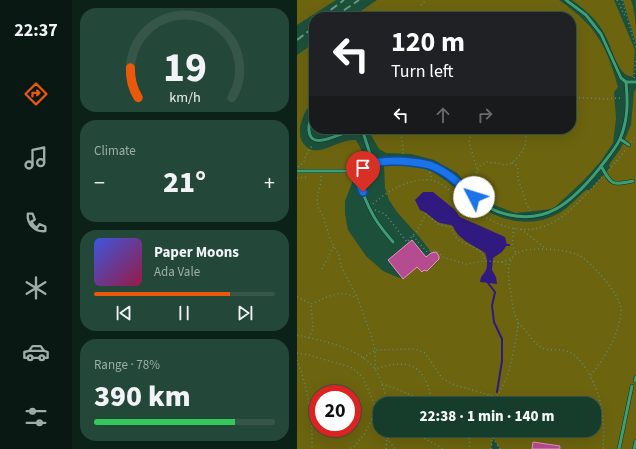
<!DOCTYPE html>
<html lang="en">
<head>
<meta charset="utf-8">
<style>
	body { margin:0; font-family:"Source Sans 3",sans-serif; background:#234738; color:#f1f3f6; height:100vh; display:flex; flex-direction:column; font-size:15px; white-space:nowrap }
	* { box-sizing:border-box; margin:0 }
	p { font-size:13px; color:#9eada9 }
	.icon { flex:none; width:22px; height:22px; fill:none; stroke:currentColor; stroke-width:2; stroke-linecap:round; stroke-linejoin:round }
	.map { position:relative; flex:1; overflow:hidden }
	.sheet { display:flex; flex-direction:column; gap:8px; padding:8px; background:#0c2118; width:225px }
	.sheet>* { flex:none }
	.guide { position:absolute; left:12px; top:12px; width:267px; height:122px; border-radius:16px; box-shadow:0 4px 16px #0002,0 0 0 1px #355648; background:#202124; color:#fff; overflow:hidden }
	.speed { position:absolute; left:12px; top:385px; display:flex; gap:8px; font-size:20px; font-weight:700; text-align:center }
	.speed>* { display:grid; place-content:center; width:52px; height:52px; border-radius:50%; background:#163c2c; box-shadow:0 4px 16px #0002,0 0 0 1px #355648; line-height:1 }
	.speed .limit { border:6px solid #d22; background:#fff; color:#111 }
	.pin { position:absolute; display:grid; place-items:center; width:34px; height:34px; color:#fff; margin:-41px -17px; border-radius:50% 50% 50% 0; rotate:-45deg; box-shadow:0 0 4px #0007 }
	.pin .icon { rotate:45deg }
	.me { position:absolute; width:44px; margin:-22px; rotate:310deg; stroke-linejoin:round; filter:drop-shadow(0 0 3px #0008) }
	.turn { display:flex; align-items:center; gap:14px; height:84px; padding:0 16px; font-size:18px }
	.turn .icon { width:52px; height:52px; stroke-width:2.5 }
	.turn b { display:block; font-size:28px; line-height:34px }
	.lanes { display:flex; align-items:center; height:38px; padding:0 16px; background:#0003; justify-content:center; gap:20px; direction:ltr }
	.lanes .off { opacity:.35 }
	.big { font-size:30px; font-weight:800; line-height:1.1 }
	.sheet .card { flex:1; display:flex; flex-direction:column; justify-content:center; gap:6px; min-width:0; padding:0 14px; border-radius:16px; background:#234738 }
	.sheet .dial { align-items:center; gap:0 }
	.dial svg { height:104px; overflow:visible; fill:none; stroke:#355648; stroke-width:7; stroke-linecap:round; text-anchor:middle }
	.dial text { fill:#f1f3f6; stroke:none }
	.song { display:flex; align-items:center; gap:12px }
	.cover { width:48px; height:48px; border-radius:6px; background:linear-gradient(135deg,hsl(230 70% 55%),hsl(340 70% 35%)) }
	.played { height:4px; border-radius:2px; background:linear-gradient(90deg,#ea580c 75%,#355648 75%) }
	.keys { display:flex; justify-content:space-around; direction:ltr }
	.heat { display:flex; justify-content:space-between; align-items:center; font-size:22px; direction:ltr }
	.charge { height:6px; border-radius:3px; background:linear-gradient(90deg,#34c759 78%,#355648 0) }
	.trip { position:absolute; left:76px; top:397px; width:228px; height:40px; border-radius:16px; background:#163c2c; box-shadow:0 4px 16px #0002,0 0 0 1px #355648; font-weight:800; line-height:40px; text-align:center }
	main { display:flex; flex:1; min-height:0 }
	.tabs { display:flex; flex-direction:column; width:72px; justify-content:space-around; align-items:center; background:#091812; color:#9eada9 }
	.tabs .icon { width:28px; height:28px }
	.tabs .active { color:#ea580c }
	.tabs b { font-size:18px; color:#f1f3f6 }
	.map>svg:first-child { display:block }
</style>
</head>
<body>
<main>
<nav class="tabs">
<b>22:37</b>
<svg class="icon active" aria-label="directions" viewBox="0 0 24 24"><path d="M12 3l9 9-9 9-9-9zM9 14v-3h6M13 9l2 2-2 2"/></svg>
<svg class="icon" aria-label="music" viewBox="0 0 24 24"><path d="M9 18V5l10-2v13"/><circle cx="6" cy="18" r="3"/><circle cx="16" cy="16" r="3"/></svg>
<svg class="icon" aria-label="phone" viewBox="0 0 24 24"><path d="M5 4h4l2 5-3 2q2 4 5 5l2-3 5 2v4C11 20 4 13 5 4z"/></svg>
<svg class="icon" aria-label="climate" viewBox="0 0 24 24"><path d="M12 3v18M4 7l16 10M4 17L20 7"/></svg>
<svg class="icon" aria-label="car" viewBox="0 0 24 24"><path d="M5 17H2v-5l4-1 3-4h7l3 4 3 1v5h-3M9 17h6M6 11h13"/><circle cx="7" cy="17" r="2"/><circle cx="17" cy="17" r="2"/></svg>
<svg class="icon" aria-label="filters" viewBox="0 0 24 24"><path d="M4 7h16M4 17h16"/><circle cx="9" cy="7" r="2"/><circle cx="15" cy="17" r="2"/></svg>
</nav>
<section class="sheet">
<div class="card dial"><svg viewBox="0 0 100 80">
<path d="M14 69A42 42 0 1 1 86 69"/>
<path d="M14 69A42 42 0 0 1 8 46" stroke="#ea580c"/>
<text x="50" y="56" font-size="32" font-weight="700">19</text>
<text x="50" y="72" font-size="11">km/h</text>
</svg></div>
<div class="card"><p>Climate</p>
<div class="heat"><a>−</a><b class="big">21°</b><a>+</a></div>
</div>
<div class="card">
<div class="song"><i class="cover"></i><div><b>Paper Moons</b><p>Ada Vale</p></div></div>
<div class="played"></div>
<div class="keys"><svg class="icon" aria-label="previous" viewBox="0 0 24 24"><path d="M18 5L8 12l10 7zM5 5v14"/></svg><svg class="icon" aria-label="pause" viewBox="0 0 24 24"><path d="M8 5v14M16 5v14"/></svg><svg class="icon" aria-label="next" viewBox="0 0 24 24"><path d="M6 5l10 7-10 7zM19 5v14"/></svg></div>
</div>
<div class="card"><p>Range · 78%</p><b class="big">390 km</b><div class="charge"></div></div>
</section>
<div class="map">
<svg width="339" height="449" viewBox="0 0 339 449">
	<rect width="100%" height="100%" fill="#1d503b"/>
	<g fill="#6c640f" fill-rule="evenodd">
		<polygon points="0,0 39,0 0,25"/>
		<path d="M80,0H262C299,26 309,44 321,87L317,92L319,118L316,143L304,161L288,179L256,209L218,213L192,203L173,188L160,173L137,160L114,154L89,153L82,149L74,135L72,129H274V17H55Z"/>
		<path d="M275,0H317L338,50L336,77C332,76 328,75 325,71C317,61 313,41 304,28C297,17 286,8 275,0Z"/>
		<path d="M326,0H334C339,16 339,27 339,44Z"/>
		<path d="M17,43V101C9,108 5,117 3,128C3,134 3,139 6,143C17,159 36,144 49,141C52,140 56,140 59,140L64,149V158L59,166L58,175L48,201V214L51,230L69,256L86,271L105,279L120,267L125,272L127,270L130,271L141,261L124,239L100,212L92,200L88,188L87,164C101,164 119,164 132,170C149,179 163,193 179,204C204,222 236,229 264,212C273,206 281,197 289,190H293L313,168L312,165L324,148L334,125L337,92L339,89V449H264V446L236,442L235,449H203L196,438L194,449H0V55ZM21,394H55V428H21ZM83,404H297V430H83Z"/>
	</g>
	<path fill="#30197f" d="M126,192H136L157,209L163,217L208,237L210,245L205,252L196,258L195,270L199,277L200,284L183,282C184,274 186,276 189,270C191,265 190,257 188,253C177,245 161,240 156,226C152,224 147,224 143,223C135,219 132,213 123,210L118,200Z"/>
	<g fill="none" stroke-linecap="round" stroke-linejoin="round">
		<g stroke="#30197f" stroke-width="2">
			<polyline points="210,245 212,245"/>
			<polyline points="191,283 198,292 195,306 197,322 205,339 205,361 200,392"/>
		</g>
	</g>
	<g fill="#b64c90" stroke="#e396c3">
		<polygon points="115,240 129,257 134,253 139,252 142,256 142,259 130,271 127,270 125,272 120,267 106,279 91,260"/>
		<polygon points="236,442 263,446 263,449 235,449"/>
	</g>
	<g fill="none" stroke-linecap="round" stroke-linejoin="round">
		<defs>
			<g id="service">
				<polyline points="269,0 289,15 304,34 324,78 329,82 339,82"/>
				<path d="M17,112C13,120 10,127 13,135C18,149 44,132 55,131C59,131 63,133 67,134"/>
				<polyline points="65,129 76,163"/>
				<polyline points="323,139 332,145"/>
				<path d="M304,166C315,186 315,185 336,181"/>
				<polyline points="0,171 61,171"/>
				<path d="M96,242C90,235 84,228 79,220C73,211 64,190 61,179C60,176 60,173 62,170C66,163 77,163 84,162C96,161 108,159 120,162C157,170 171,202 202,212C248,228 275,202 302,169C309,159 318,150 323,139C331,120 331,102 329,82"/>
				<polyline points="338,381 339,377"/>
				<polyline points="322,449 335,386"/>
				<polyline points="337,449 339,441"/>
			</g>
		</defs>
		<use href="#service" stroke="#143225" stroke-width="4"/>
		<g stroke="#5e8e79" stroke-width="1.5" stroke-dasharray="1 3" stroke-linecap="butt">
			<polyline points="320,0 328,16"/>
			<polyline points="325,0 339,48"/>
			<polyline points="124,5 129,0"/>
			<polyline points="131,14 133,17"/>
			<polyline points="337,78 339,59"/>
			<polyline points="274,97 307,99 324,98"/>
			<polyline points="103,129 106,147 106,156"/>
			<polyline points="175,129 172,142 181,172"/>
			<polyline points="334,142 339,136"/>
			<polyline points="215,163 219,165 221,169 221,178 230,205 234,212"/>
			<polyline points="1,167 7,162 9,155 16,144"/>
			<polyline points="312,170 330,148"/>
			<polyline points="133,172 135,180"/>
			<path d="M24,176V182L20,198L21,207L26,216L33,239L42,255L44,266L61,299L75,338L78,350V369C99,362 121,359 130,384C134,393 132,395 138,404"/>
			<polyline points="178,176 183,181 190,193 198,192"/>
			<polyline points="0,178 11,177"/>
			<polyline points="167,183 178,176 183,166 190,162 199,163 208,165 215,163 223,155 228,146 230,129"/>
			<path d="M76,204C92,190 112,178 134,180C142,181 151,189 157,194C184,216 216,241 253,224C273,214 290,193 305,177"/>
			<path d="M78,210L88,214L110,242L120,231L129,214L141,224L153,227C156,231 157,236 162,240C171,246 186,248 188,261"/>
			<polyline points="217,228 215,245 219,253"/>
			<polyline points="224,229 248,248"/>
			<path d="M116,236L130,252C137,249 141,250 145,257L169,264L188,261L205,262L215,258"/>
			<polyline points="205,262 212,266"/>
			<polyline points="25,269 37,246"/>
			<path d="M0,297L14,304C29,298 43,288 59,298"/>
			<path d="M221,323C230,330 235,342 245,348C250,351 258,349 264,350C278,351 287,364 293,376"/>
			<path d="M0,335C26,341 61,347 78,369C84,379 88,393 91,404"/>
			<polyline points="12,338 16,328 14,305"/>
			<polyline points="0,353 12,355 56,368 66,378 77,403 76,417 68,433 58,446 52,449"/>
			<polyline points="66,358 78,350 114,349 121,350 128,353 145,378 155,384 199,397"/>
			<path d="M0,360C11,389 16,418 15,449"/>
			<polyline points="85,384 97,388 136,404"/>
			<polyline points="189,404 199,397"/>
			<path d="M198,404C200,395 205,388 209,379C213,371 221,332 221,323C220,319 218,315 217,311C215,306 215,299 214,293C212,281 209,269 215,258C222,244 269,249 281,255C294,261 325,296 324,311C322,336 308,357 293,376C306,399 308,423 306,449"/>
			<polyline points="90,430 90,438 98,449"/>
			<polyline points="171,430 173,444 172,449"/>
			<polyline points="117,432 146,449"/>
			<polyline points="196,438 203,449"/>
			<polyline points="89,449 90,438 128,430"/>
			<polyline points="194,449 196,430"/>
		</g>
		<use href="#service" stroke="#3c9e77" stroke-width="3"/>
		<g stroke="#689782" stroke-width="2" stroke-dasharray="8 4" stroke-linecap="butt">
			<polyline points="24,17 47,0"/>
			<polyline points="37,17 62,0"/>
			<polyline points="0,40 17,27"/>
		</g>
	</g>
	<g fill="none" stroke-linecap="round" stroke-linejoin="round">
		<defs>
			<path id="route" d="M66,192C64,186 59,178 61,172C67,156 122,161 135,166C151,172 165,186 177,197"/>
		</defs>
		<use href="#route" stroke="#114b97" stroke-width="10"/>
		<use href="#route" stroke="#1a73e8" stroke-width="7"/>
	</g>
</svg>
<div class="speed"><div class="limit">20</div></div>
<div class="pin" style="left:66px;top:192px;background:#d93025"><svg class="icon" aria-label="arrive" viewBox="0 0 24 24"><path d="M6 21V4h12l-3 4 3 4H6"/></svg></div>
<svg class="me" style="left:177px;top:197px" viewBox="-20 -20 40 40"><circle r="19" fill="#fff"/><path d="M0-13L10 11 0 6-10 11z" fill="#1a73e8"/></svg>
<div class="trip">22:38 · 1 min · 140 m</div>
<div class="guide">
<div class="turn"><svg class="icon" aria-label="left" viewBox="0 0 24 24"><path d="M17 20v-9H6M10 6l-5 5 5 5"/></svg><div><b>120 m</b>Turn left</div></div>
<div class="lanes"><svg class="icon" aria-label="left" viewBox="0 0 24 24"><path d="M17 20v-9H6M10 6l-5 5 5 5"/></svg><svg class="icon off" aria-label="ahead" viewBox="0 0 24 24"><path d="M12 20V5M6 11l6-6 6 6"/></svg><svg class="icon off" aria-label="right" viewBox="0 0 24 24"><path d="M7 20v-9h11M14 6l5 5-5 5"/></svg></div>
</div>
</div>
</main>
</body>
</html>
